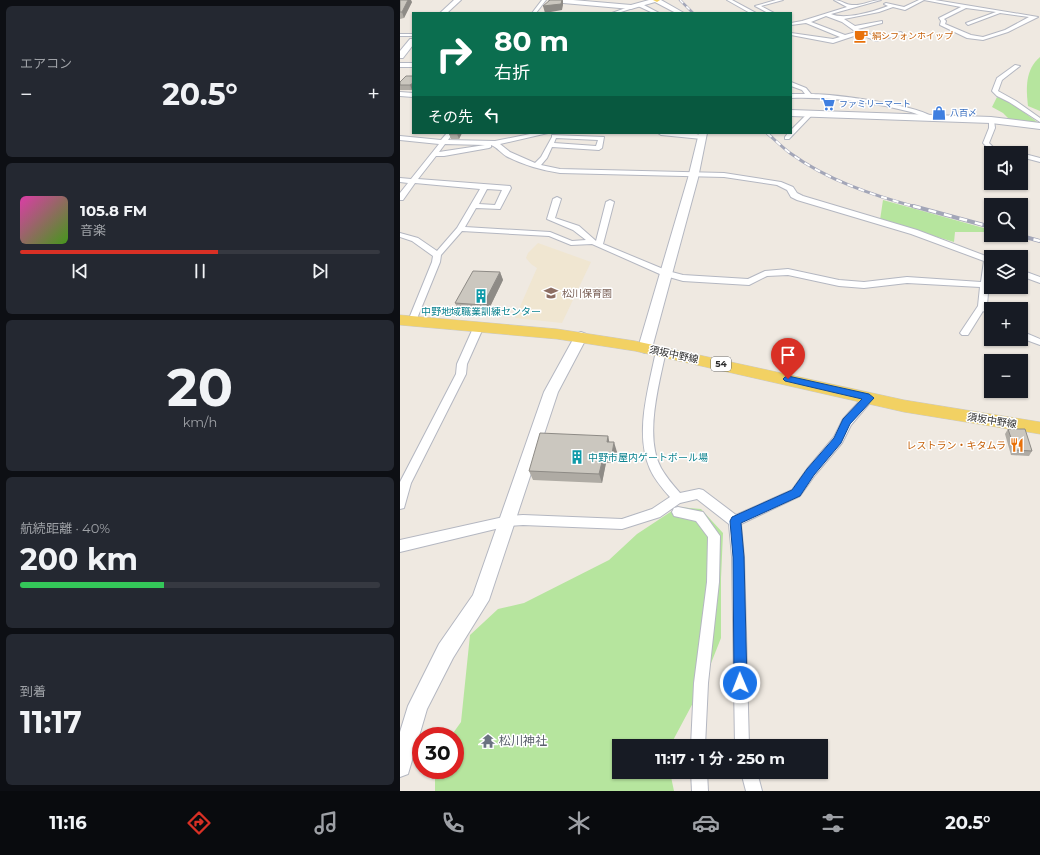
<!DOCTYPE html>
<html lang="ja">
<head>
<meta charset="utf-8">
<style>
	body { margin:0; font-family:Montserrat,"Noto Sans JP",sans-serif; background:#242831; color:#f1f3f6; height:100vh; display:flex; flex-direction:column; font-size:15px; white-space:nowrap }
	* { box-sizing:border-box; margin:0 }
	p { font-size:13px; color:#9ea1a6 }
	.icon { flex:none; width:22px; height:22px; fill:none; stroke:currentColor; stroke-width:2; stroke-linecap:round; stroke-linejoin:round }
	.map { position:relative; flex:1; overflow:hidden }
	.side { display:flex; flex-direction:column; gap:6px; padding:6px; background:#0d0f14; width:400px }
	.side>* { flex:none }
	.guide { position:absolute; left:12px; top:12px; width:380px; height:122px; border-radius:0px; box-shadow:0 1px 3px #0004; background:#0b6e4f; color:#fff; overflow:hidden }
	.fabs { position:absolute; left:584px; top:146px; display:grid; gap:8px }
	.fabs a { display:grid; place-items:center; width:44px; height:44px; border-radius:0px; background:#171b24; box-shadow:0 1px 3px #0004; font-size:20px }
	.speed { position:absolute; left:12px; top:727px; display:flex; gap:8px; font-size:20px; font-weight:700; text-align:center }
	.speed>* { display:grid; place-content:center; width:52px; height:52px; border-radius:50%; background:#171b24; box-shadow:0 1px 3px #0004; line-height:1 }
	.speed .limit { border:6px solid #d22; background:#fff; color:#111 }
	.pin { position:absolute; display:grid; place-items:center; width:34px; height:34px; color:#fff; margin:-41px -17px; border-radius:50% 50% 50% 0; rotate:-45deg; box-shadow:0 0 4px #0007 }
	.pin .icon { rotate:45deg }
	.me { position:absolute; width:44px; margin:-22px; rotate:359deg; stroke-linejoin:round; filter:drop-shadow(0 0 3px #0008) }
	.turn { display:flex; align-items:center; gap:14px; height:84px; padding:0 16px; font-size:18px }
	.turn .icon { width:52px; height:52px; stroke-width:2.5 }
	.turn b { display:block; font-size:28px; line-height:34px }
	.then { display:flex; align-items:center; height:38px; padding:0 16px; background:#0003; gap:8px; font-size:15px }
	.big { font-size:30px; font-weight:700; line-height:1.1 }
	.side .widget { flex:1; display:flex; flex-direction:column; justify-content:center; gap:6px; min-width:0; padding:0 14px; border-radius:6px; background:#242831 }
	.side .dial { align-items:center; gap:0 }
	.dial b { font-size:52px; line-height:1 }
	.song { display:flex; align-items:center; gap:12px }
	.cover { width:48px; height:48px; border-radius:6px; background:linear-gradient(135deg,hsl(320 70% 55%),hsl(100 70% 35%)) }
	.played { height:4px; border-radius:2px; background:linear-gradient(90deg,#d93025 55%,#363941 55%) }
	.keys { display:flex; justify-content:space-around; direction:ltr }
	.heat { display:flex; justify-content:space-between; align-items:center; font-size:22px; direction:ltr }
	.charge { height:6px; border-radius:3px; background:linear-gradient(90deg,#34c759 40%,#363941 0) }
	.trip { position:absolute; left:212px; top:739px; width:216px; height:40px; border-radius:0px; background:#171b24; box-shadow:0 1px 3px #0004; font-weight:700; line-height:40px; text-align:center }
	.menu { display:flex; height:64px; justify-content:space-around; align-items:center; background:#090b0e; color:#9ea1a6 }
	.menu .icon { width:28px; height:28px }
	.menu .selected { color:#d93025 }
	.menu b { font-size:18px; color:#f1f3f6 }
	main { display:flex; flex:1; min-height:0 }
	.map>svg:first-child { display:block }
</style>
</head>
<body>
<main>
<section class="side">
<div class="widget"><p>エアコン</p>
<div class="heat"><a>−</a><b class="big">20.5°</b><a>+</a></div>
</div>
<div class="widget">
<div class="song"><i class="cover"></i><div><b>105.8 FM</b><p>音楽</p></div></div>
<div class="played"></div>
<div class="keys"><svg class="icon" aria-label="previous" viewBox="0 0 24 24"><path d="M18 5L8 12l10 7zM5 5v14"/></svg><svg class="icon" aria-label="pause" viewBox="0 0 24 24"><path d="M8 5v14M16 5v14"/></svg><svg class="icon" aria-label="next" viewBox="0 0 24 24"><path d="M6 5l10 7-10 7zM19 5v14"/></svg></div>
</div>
<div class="widget dial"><b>20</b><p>km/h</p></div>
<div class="widget"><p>航続距離 · 40%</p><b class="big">200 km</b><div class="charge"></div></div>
<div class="widget"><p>到着</p><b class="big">11:17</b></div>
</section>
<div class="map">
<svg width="640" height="791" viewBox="0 0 640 791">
	<rect width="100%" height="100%" fill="#efe9e1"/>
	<polygon fill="#f0e6d1" points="138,243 191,262 162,323 115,318 137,268 131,264 126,258 128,253"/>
	<g fill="#b6e59e">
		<path d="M640,57V111L628,106C626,88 625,70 640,57Z"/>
		<polygon points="597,97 610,102 640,124 609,119 603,113 592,107"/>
		<polygon points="483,200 591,230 591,232 555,232 554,242 480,220"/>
		<polygon points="278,507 301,509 323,533 321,578 321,638 302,686 270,746 219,746 219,772 270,772 274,791 35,791 35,770 55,770 55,736 51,736 61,722 70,635 98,609 124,603 209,560 237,534"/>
	</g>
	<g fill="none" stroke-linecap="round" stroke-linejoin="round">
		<defs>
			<g id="street">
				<polygon points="142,0 146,0 136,13 132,13"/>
				<polygon points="327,0 332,0 356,13 350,13"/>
				<polygon points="376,0 383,0 361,6 374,13 368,13 355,6"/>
				<path d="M434,0C441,0 446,5 452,5C462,6 472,0 481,0L431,14C445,20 473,12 488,6L484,4L486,3L504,7L519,0H535L638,17L608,32L583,40L567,38L540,25L541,21L539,18L561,7L524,0L505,10L493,7L479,12L444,19L455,26L482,21V23L458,29L476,37L501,32L503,34L476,41L460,34L433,43L391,35V33L433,39L440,37L406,23L391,25V23L402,21L447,7ZM566,8L596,12L566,23L568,25L600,13L629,17L605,30L583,37L571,35L545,24L546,21L544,19ZM426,16L442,22L456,32L445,35L411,22Z"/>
				<polygon points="238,4 242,4 259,13 253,13 238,6"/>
				<polygon points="231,6 233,8 218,13 212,13"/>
				<rect x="0" y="34" width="13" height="2"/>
				<rect x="0" y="63" width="13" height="4"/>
				<polygon points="615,65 620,66 602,80 598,91 616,101 640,118 640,122 609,102 597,96 592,91 597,78"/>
				<path d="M391,82L406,88L411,94C433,94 520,105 534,118L531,120C524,118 518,114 511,112C472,102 431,97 391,98V94H405L402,90L391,86Z"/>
				<polygon points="408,113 413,114 389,139 385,139 385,137 388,133 391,133 391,130"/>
				<path d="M589,119L594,120L595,128L589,143L593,147L614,153C602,153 591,153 583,143L589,128Z"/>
				<path d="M47,133H53L48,140L95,141L135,133H148L100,144L110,152L135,163L141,157L152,137V135L204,137L202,148L199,150L152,147L147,158L141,165L160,169L324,173L381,182L393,187L397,193L403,196L517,230L591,258L587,305L593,309H591V315L583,311L568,335H562L560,333L578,306L580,287L507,283L464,288L439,286L388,275L367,276L349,285L283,281L262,275L192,244L171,245L149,236L62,231L41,255L40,262L16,321L12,324L9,323L8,321L32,262L33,256L12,241L0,237V233L18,238L37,251L57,228L80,189L15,183L3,200H0V193L8,183L0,182V178L11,179L39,144L0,140V136L41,140ZM156,138L198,140L196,146L154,143ZM45,144L85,145L39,152ZM91,145C97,147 101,153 106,156C123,165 141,170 160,173L324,177L377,185L387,190L391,197L397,200L511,234L584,261L581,282L507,277L464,282L439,280L388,269L365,271L348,279L283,275L268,271L203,244L214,202L210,200L206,202L196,241L179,226L155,218L161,199L157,197L153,199L147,219L173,230L186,240L172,241L150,232L65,227L76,208L100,209L111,188L110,186L18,179L36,156H44L89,148L91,147ZM87,189L102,190L95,205L79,204Z"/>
				<path d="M258,133C269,133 296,131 305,137L302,139L261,135Z"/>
				<polygon points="621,153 640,158 640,162 621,157"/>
				<polygon points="621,270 640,277 640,283 621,276"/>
				<polygon points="79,323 84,326 67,364 66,374 11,483 4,508 0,509 0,482 56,374 57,364 74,326"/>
				<polygon points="621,331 640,339 640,345 621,338"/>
				<path d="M261,348L266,351C259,384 244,437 261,468C266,477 273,485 280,493L299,489L303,490L336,515L392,490L407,469L434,437L443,419L465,395H473L474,398L451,425L442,443L415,475L400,496L341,524L344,557L349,746H335L332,557L329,524L297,499L280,503L260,517L222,529L123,525L108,526L0,552V540L108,516L123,515L222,519L252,509L270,497C262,488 255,480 250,469C234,433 249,387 256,351Z"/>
				<polygon points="278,507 303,512 320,536 319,582 308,683 305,746 291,746 294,683 307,582 308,537 296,521 274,516 272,512 274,508"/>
				<polygon points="291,772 307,772 308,791 292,791"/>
				<polygon points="341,772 357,772 362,791 346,791"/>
			</g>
			<g id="secondary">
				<polygon points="54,0 61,0 47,13 40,13"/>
				<polygon points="149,0 173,0 231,5 249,0 261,0 284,13 276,13 255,2 231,9 152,2"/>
				<polygon points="10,39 13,39 13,45 3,58 0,58 0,51"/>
				<polygon points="0,92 13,93 13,97 0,96"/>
				<polygon points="391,110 591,117 640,123 640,129 591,123 391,116"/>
				<polygon points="299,133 307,133 298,178 252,348 250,351 245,353 240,351 238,348 288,178"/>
				<polygon points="181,332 186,334 187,337 158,392 89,600 53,658 27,709 8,774 0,777 0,732 8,706 39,644 73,595 144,392 176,334"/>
			</g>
			<g id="primary">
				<polygon points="253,0 260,0 257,2"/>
				<polygon points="0,315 157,329 235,341 504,400 640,422 640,434 504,412 235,351 157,339 0,325"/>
			</g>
		</defs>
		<use href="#street" stroke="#b4b7c1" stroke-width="2"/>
		<use href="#secondary" stroke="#b4b7c1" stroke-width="2"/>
		<use href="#primary" stroke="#c9c9c9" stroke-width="1"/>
		<use href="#street" fill="#fff" fill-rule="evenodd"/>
		<use href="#secondary" fill="#fff" fill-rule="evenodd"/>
		<use href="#primary" fill="#f2d163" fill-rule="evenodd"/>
		<defs>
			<polyline id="rail-far2" points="280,0 293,13"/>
			<path id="rail-far1" d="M367,133C375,140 382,147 390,153C427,180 472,195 516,207"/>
			<g id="rail">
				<polyline points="513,206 591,227"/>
				<polyline points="618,235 640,241"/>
			</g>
		</defs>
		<use href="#rail-far2" stroke="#a3a6b8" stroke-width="2.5"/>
		<use href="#rail-far1" stroke="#a3a6b8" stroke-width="3"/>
		<use href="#rail" stroke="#a3a6b8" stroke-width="4"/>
		<use href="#rail-far2" stroke="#fff" stroke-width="1.5" stroke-dasharray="4.5" stroke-linecap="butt"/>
		<use href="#rail-far1" stroke="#fff" stroke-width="2" stroke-dasharray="6" stroke-linecap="butt"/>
		<use href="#rail" stroke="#fff" stroke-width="2.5" stroke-dasharray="8" stroke-linecap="butt"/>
	</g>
	<g fill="#afaba4">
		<polygon points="0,0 12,2 4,18 0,19"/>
		<polygon points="13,76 13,89 12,90 0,90 0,82"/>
		<polygon points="62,133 59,139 51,139 49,134"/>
		<polygon points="100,272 103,280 87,313 59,311 55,303"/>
		<polygon points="608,429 632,451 629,456 611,455 605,434"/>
		<polygon points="208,436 209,442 217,452 214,463 206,463 202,483 133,480 129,471"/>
	</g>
	<g fill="#8e8b86">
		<polygon points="8,0 11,0 12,2 4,18 2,12"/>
		<polygon points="163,0 163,5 162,10 145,13 143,6"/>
		<polygon points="13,83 13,89 12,90 10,85"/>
		<polygon points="58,133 62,133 59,139 57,134"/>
		<polygon points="100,272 103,280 87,313 83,305"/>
		<polygon points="208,436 210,445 207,442"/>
		<polygon points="214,442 217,452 214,463 212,454"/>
		<polygon points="204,454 206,463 202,483 199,474"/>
	</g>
	<g fill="#cbc7bf" stroke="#8e8b86">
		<polygon points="0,0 8,0 2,12 0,12"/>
		<polygon points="150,0 162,0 161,4 143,6"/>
		<polygon points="6,76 13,76 13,83 10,85 0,85 0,82"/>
		<polygon points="50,133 58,133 57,134 49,134"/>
		<polygon points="73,271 100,272 83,305 55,303"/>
		<polygon points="608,429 625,429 632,451 615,450"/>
		<polygon points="140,433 208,436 207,442 214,442 212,454 204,454 199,474 129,471"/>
	</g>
	<polygon fill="#1a73e8" stroke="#114b97" points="388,376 469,394 474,398 450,424 441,443 414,475 400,496 341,523 344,557 347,683 345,687 340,689 336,687 334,683 333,557 330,521 332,517 392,490 407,469 434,438 443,419 462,399 385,381 383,379 385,377"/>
	<defs>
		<symbol id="cafe-bare" viewBox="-9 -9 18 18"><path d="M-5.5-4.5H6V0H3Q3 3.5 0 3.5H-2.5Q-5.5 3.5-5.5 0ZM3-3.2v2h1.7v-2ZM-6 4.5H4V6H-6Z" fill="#e8710a" stroke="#fff" stroke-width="2.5" paint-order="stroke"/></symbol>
		<symbol id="supermarket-bare" viewBox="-9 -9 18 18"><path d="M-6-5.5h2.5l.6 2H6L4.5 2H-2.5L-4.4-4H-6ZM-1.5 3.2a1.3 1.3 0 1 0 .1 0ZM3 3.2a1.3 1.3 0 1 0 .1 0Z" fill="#3f7fe0" stroke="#fff" stroke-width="2.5" paint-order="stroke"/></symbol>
		<symbol id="shop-bare" viewBox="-9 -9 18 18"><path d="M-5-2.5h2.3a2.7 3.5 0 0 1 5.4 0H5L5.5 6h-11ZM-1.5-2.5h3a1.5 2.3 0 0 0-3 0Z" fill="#3f7fe0" stroke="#fff" stroke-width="2.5" paint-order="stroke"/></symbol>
		<symbol id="school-bare" viewBox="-9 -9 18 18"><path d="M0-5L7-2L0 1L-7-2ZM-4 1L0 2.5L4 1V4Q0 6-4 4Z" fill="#8d6e63" stroke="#fff" stroke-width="2.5" paint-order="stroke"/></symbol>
		<symbol id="building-bare" viewBox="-9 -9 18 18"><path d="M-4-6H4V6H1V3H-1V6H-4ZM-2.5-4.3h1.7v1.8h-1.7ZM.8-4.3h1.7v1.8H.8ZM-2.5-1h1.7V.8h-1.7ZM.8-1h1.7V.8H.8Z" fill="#0f9aa8" stroke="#fff" stroke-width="2.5" paint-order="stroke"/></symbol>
		<symbol id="restaurant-bare" viewBox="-9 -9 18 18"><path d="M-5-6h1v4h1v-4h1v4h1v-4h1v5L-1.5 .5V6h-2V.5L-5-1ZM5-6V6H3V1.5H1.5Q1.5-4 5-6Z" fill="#e8710a" stroke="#fff" stroke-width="2.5" paint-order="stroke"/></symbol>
		<symbol id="temple-bare" viewBox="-9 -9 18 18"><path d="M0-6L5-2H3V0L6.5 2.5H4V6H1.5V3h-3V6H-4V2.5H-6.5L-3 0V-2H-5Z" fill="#6b7280" stroke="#fff" stroke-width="2.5" paint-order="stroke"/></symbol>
	</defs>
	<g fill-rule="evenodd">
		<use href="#cafe-bare" x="451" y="26" width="20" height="20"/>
		<use href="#supermarket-bare" x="418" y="94" width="20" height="20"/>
		<use href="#shop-bare" x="529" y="103" width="20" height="20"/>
		<use href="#school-bare" x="141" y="283" width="20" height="20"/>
		<use href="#building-bare" x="71" y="286" width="20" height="20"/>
		<use href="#restaurant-bare" x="607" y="435" width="20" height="20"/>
		<use href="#building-bare" x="167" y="447" width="20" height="20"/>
		<use href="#temple-bare" x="78" y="731" width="20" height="20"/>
	</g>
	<g text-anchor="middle" stroke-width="3" stroke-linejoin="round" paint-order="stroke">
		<g font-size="9" fill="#c56008" stroke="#fff" text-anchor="start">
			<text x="472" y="39">絹シフォンホイップ</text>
		</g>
		<g font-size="9" fill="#366cbe" stroke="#fff" text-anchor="start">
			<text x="439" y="107">ファミリーマート</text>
			<text x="550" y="116">八百〆</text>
		</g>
		<rect fill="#fff" stroke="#6d6d6d" stroke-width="1" x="311" y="357" width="20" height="14" rx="3"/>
		<g font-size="9" font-weight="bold" fill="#2e2e2e">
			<text x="321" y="367">54</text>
		</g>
		<g font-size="10" fill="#785e54" stroke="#fff" text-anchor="start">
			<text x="162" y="297">松川保育園</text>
		</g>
		<g font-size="10" fill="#0d838f" stroke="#fff">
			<text x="81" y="315">中野地域職業訓練センター</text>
			<text x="188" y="461" text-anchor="start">中野市屋内ゲートボール場</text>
		</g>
		<g font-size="10" fill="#2e2e2e" stroke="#fff">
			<text transform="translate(274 354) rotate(12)" y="4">須坂中野線</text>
			<text transform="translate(592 420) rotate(9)" y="4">須坂中野線</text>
		</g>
		<g font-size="10" fill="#c56008" stroke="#fff" text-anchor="end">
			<text x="606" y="449">レストラン・キタムラ</text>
		</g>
		<g font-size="12" fill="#5b616d" stroke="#fff" text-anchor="start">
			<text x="99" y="745">松川神社</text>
		</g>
	</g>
</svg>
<div class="fabs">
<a><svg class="icon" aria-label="sound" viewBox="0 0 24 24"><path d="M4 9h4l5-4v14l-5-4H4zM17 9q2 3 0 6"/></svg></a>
<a><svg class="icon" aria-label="search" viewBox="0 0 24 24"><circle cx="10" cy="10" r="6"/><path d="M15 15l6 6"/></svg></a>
<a><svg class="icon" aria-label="layers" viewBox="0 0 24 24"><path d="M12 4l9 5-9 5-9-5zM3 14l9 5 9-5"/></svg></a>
<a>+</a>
<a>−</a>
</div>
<div class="speed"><div class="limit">30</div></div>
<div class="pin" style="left:388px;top:379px;background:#d93025"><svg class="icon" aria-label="arrive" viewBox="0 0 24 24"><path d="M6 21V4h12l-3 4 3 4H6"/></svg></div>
<svg class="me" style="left:340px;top:683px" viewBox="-20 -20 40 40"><circle r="17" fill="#1a73e8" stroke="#fff" stroke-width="3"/><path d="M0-11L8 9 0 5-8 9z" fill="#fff"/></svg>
<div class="trip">11:17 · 1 分 · 250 m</div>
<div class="guide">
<div class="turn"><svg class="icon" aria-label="right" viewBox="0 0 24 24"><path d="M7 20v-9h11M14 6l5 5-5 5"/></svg><div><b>80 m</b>右折</div></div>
<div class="then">その先<svg class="icon" aria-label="left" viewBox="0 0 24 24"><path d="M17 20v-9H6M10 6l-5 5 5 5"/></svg></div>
</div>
</div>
</main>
<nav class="menu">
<b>11:16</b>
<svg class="icon selected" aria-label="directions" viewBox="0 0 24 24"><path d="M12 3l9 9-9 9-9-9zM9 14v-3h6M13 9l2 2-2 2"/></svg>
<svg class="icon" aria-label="music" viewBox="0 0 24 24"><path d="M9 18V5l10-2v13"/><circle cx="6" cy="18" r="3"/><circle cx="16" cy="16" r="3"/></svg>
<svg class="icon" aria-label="phone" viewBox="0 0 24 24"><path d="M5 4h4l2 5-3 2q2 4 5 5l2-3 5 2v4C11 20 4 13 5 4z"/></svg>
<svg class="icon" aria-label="climate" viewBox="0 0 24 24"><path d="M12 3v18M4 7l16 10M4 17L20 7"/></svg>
<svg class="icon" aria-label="car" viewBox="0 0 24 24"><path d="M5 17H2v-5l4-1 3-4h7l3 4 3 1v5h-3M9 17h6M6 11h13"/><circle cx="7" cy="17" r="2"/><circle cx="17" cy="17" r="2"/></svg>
<svg class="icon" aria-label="filters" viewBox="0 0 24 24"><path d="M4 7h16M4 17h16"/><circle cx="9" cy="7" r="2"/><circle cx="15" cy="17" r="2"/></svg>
<b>20.5°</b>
</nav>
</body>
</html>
